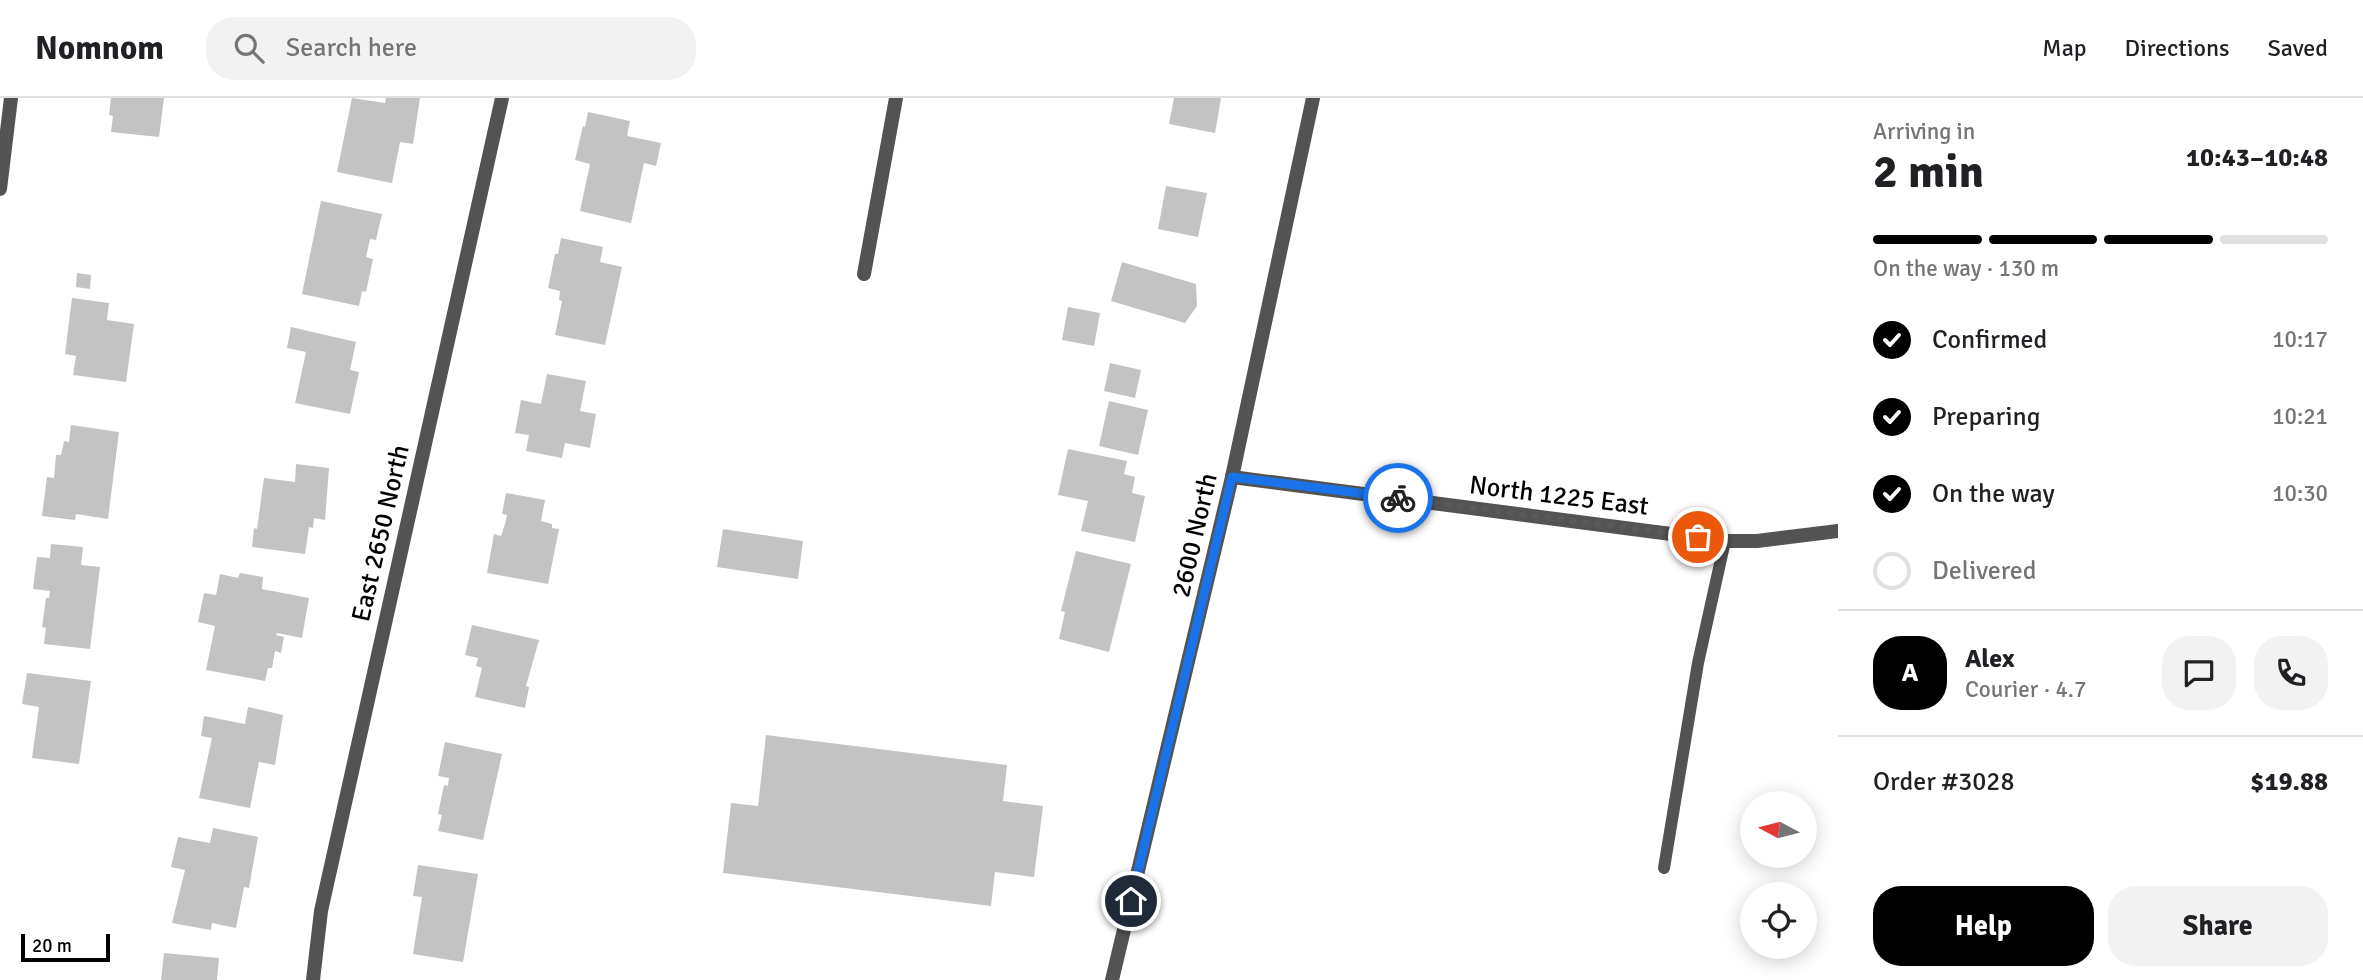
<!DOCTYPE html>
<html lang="en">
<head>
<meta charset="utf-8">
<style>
	body { margin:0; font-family:Signika,sans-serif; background:#f2f2f2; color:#202124; height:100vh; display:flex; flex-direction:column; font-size:26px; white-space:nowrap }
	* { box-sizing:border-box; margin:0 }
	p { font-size:23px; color:#757577 }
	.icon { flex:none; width:38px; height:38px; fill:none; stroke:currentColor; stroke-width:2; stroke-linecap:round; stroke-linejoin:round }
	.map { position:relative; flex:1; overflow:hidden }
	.panel { display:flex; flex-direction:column; background:#fff; width:525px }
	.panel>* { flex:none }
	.needle { width:46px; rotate:277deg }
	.buttons { position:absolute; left:1740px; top:693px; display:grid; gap:14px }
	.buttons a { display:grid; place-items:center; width:77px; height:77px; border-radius:50%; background:#fff; box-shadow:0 4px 18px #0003; font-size:35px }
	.scale { position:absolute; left:21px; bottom:18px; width:89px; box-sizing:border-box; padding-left:7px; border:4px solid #000; border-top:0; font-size:19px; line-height:24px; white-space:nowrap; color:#000; -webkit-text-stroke:5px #fff; paint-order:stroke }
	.pin { position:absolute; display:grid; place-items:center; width:60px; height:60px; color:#fff; margin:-30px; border:4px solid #fff; border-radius:50%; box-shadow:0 2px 7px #0007 }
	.courier { position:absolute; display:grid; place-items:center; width:70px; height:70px; margin:-35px; border:5px solid #1a73e8; border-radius:50%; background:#fff; color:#222; box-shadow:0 2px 9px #0007 }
	.overview em { font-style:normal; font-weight:700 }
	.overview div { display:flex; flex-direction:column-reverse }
	.overview { display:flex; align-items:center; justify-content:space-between; height:119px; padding:0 35px }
	h1 { font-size:46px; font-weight:700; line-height:52px }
	.bar { display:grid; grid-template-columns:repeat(4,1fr); gap:10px 7px; align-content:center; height:84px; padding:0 35px }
	.bar i { height:9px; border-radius:5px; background:#e0e0e0 }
	.bar .active { background:#000 }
	.bar p { grid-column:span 4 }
	.line { display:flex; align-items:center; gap:18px; padding:0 35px; border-top:2px solid #e0e0e0 }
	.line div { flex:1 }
	.round { display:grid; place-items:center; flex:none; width:74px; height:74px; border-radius:28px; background:#f2f2f2 }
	ol { padding:0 35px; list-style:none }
	li { display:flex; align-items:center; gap:21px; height:77px }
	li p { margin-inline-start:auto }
	li .icon { padding:7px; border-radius:50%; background:#000; color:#fff; stroke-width:4 }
	li:last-child { color:#757577 }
	li i { width:38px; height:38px; border:4px solid #e0e0e0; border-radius:50% }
	.cta { display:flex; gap:14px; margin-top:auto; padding:14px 35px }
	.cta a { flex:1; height:80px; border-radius:28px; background:#000; color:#fff; font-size:28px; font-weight:700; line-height:80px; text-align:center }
	.cta a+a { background:#f2f2f2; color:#202124 }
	header { display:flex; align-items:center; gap:42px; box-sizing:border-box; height:98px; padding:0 35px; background:#fff; border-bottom:2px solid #e0e0e0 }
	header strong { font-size:33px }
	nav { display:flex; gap:38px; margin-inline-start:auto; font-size:24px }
	.search { width:490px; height:63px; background:#f2f2f2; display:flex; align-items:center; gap:18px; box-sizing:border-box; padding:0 24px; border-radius:28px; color:#757577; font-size:26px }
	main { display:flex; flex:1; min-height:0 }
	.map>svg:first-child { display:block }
	.building { fill:#c3c3c3 }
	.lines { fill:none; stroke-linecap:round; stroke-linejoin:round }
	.service { stroke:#535353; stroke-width:12 }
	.minor { stroke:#535353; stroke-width:14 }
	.tertiary { stroke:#535353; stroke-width:14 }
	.done { stroke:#595959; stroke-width:7; stroke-dasharray:0 12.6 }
	.route { stroke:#1a73e8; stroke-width:9 }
	.labels { text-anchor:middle; stroke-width:7; stroke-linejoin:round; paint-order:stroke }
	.street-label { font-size:26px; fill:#000; stroke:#fff }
</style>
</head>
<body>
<header>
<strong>Nomnom</strong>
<div class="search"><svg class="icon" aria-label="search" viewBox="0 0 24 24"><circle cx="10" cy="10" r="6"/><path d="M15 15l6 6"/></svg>Search here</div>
<nav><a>Map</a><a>Directions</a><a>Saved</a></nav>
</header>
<main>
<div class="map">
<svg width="1838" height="882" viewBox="0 0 1838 882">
	<rect width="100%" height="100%" fill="#fff"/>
	<g class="building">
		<path d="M111,0H164L159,39L111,34L113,18L109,17Z"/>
		<path d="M352,0L385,5L386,0H420L413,46L400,44L392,85L337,74Z"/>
		<path d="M1174,0H1221L1215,35L1169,26Z"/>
		<path d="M588,14L630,23L627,38L661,45L656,68L644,65L631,125L580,113L590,66L575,62L583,28L585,29Z"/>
		<path d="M1166,88L1207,95L1198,139L1158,131Z"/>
		<path d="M321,103L382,116L376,142L370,141L366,159L373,161L366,194L362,193L359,208L302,196Z"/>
		<path d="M561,140L603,149L600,164L622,169L605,247L555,237L562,203L559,202L560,193L548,190L555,156H558Z"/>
		<path d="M1122,164L1196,186L1197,208L1185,225L1111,203Z"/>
		<path d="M77,175L91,177L90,191L76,189Z"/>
		<path d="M72,200L109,205L107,222L134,226L126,284L73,277L76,258L65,256Z"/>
		<path d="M1068,209L1100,215L1094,248L1062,242Z"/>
		<path d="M291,229L356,244L350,272L359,274L350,316L295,305L306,254L287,250Z"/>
		<path d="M1110,265L1141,272L1135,300L1104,293Z"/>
		<path d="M547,276L586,283L580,313L596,316L590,350L565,345L562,360L526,353L529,337L515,335L521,302L541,306Z"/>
		<path d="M1109,303L1148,312L1138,357L1099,348Z"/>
		<path d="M71,327L119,334L108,421L76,416L75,422L42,418L47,379L54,380L56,357H61L64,343L69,344Z"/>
		<path d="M1068,351L1127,363L1124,376L1135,379L1132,395L1145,398L1135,444L1081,433L1088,403L1058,397Z"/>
		<path d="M296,366L329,370L325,422L314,420L313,430L309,429L305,456L252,449L254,430L257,431L264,380L295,384Z"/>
		<path d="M506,395L545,402L541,423L552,426V430L559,431L548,486L487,475L494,436L501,438L505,426L507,417L502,416Z"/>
		<path d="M723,431L803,443L798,481L717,469Z"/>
		<path d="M51,446L83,449L81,467L100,469L90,551L44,546L46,530L42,529L46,500H49L50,493L33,491L37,459L50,460Z"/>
		<path d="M1076,453L1131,466L1109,554L1059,541L1065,514L1061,513Z"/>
		<path d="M240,475L263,479L262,491L309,500L302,540L277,535L276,537L284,539L281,555L275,553L272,570H268L265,583L206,572L215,528L198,524L204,495L216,497L220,476L238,480Z"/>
		<path d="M472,527L539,542L526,588L529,589L525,610L475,599L482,570L476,568L478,560L465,557Z"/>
		<path d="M27,575L91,583L79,666L32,660L39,609L22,606Z"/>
		<path d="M248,609L283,617L275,667L259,664L250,710L199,700L212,640L201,638L204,618L245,626Z"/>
		<path d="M766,637L1007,667L1003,703L1043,708L1034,779L995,774L991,808L723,775L731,705L758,708Z"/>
		<path d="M445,644L502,656L483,742L438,733L442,717L438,716L444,687L448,688L449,680L438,678Z"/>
		<path d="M213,730L258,739L249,790L244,789L236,830L212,825L211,832L172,825L185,772L171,769L178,739L210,745Z"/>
		<path d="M418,767L478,776L463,864L413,856L422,799L413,798Z"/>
		<path d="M164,855L219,860L217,882H161Z"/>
	</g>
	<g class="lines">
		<path class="service" d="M1664,770L1698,565L1725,443"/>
		<g class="minor">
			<path d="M0,91L11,0"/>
			<path d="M864,176L896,0"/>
			<path d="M1232,379L1725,443H1757L1838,433"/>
			<path d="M313,882L321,813L502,0"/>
		</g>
		<path class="tertiary" d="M1112,882L1232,379L1313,0"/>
	</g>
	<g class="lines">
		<path class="done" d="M1398,400L1698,439"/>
		<path class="route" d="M1131,803L1232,379L1398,400"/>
	</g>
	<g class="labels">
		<g class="street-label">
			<text transform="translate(1559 397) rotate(7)" y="9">North 1225 East</text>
			<text transform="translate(380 435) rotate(-77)" y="9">East 2650 North</text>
			<text transform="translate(1194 437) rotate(-77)" y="9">2600 North</text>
		</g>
	</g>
</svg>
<div class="buttons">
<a><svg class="needle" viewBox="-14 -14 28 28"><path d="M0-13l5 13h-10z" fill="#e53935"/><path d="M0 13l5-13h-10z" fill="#757577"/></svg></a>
<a><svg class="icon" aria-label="locate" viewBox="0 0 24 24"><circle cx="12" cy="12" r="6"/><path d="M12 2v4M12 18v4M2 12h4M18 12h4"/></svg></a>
</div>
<div class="scale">20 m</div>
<div class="pin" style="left:1698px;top:439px;background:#ea580c"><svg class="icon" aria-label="bag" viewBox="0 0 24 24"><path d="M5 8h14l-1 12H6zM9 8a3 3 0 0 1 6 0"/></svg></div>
<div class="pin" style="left:1131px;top:803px;background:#1f2937"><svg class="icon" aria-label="home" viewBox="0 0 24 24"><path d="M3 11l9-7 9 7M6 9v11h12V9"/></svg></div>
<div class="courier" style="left:1398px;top:400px"><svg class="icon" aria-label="bike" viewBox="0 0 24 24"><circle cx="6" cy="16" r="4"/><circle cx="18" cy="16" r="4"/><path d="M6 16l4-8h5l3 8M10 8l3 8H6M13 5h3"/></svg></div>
</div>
<section class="panel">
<div class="overview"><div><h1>2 min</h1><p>Arriving in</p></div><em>10:43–10:48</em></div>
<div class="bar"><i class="active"></i><i class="active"></i><i class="active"></i><i></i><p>On the way · 130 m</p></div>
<ol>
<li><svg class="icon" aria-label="check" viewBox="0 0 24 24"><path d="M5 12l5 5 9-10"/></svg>Confirmed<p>10:17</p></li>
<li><svg class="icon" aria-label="check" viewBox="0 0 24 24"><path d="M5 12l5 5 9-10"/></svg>Preparing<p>10:21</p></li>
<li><svg class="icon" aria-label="check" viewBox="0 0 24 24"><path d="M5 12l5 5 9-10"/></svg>On the way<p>10:30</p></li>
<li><i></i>Delivered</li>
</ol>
<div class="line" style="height:126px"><b class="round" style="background:#000;color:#fff">A</b><div><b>Alex</b><p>Courier · 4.7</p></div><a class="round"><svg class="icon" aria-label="chat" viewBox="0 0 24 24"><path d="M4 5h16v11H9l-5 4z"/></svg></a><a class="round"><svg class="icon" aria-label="phone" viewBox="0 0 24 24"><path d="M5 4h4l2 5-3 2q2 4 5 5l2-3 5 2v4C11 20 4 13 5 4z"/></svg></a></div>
<div class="line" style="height:91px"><div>Order #3028</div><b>$19.88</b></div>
<div class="cta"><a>Help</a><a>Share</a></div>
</section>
</main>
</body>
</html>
